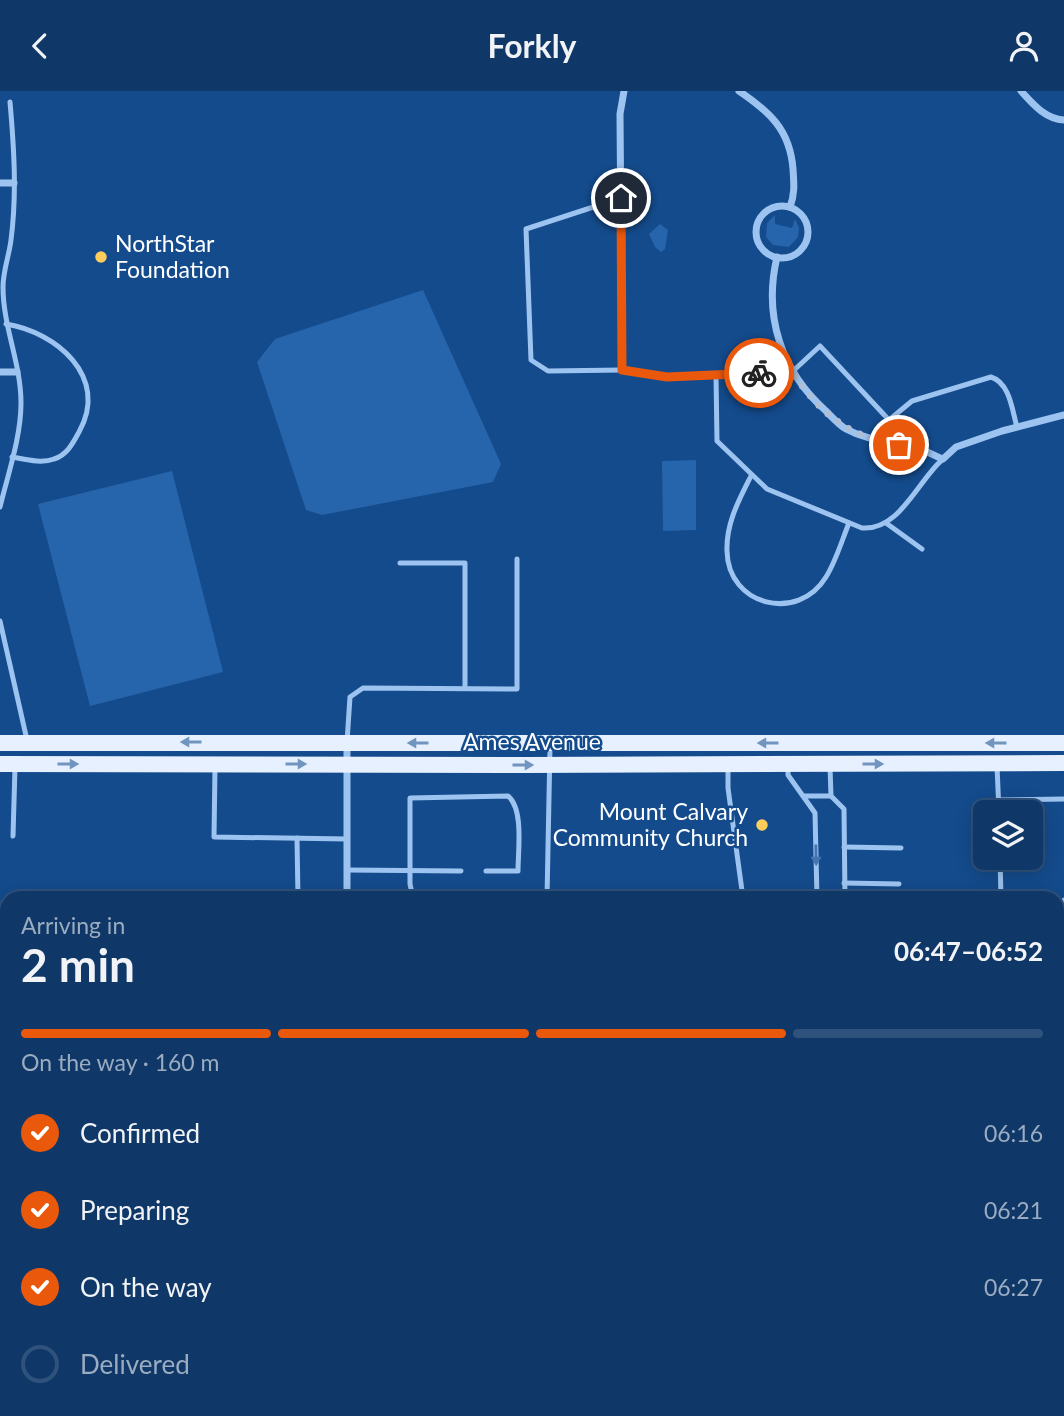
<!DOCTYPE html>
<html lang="en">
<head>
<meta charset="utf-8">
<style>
	body { margin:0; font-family:Lato,sans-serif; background:#1d4371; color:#f1f3f6; height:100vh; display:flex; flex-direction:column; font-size:26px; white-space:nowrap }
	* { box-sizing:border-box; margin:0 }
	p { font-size:23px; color:#9bacc0 }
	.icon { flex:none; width:38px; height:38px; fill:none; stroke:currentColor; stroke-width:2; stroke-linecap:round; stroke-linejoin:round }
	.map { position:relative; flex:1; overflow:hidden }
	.panel { position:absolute; left:0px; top:800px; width:1064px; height:527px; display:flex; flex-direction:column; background:#0f3869; border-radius:21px 21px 0 0; box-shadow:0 4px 18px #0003,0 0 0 2px #2f527d }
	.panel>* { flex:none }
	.fabs { position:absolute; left:973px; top:709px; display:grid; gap:14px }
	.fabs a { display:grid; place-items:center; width:70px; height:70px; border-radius:10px; background:#0f3869; box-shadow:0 4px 18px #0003,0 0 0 2px #2f527d; font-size:35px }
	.pin { position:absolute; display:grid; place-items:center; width:60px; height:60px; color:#fff; margin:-30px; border:4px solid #fff; border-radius:50%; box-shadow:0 2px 7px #0007 }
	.courier { position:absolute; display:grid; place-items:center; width:70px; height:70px; margin:-35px; border:5px solid #ea580c; border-radius:50%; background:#fff; color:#222; box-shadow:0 2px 9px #0007 }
	.summary em { font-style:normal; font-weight:700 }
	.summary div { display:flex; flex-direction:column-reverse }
	.summary { display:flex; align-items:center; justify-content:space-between; height:119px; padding:0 21px }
	h1 { font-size:46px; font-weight:700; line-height:52px }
	.bar { display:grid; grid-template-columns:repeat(4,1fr); gap:10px 7px; align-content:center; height:84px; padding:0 21px }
	.bar i { height:9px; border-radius:5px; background:#2f527d }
	.bar .selected { background:#ea580c }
	.bar p { grid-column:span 4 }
	ol { padding:0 21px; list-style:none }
	li { display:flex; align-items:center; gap:21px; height:77px }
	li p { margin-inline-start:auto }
	li .icon { padding:7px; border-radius:50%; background:#ea580c; color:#fff; stroke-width:4 }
	li:last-child { color:#9bacc0 }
	li i { width:38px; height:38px; border:4px solid #2f527d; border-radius:50% }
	header { display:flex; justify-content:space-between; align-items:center; height:91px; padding:0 21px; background:#0f3869; font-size:32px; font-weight:700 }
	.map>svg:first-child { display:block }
	.green { fill:#2665ab }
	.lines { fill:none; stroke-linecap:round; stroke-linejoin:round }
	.lane { stroke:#9dc4f0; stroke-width:5 }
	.street { stroke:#9dc4f0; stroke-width:7 }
	.primary { stroke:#e6f0ff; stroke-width:16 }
	.oneway { fill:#7295c0 }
	.oneway2 { fill:#4475af }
	.done { stroke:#adc0d7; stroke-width:7; stroke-dasharray:0 12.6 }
	.route { stroke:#ea580c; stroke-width:9 }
	.poi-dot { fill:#ffcd5c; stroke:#144b8c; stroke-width:2.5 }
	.labels { text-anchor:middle; stroke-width:5; stroke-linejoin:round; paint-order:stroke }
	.poi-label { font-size:23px; fill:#fff; stroke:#144b8c; text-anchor:start }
	.street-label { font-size:23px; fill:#fff; stroke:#144b8c }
</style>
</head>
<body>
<header><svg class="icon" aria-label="back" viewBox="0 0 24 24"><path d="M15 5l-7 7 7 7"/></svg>Forkly<svg class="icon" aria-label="person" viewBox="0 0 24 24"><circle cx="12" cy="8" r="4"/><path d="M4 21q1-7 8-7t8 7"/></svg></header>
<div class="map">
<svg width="1064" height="1325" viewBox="0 0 1064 1325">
	<rect width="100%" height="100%" fill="#144b8c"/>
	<g class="green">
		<path d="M775,124V133L792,137L795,128L799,137L798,146L789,156L773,154L766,146L767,132Z"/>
		<path d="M660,133L668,139L665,158L661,161L655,156L649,143Z"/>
		<path d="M423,199L501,373L493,391L322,424L306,419L257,271L275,248Z"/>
		<path d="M696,369V439L663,440L662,370Z"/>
		<path d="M172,380L223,581L90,615L38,413Z"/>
	</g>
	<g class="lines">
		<g class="lane">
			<path d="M621,107L526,138L531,269L548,280L622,279"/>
			<path d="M6,233C56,241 110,286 79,341C73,352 67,364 54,368C41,373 24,368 12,366"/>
			<path d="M792,281L820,255L889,329"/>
			<path d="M716,284L717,350L767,398L862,437C900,440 918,389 943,368"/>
			<path d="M899,354L889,329L912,310L991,286C1010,292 1012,319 1017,336"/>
			<path d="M751,385C739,409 726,432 727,460C728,515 798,532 826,486C836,470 842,449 849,432"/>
			<path d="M0,416C8,383 21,346 21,312C21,272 3,236 3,196C3,180 9,165 11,149C17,103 14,57 10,11"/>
			<path d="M886,432L922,458"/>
			<path d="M400,472H465V597"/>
			<path d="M0,530L27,649"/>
			<path d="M347,651L350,606L363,597L517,598V468"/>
			<path d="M997,675L999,721"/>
			<path d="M215,676L214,746L347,748"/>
			<path d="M788,676V684L815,722L817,807"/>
			<path d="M830,676L831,705L844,718L845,807"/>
			<path d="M728,677V697L743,807"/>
			<path d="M804,705H831"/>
			<path d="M998,709L1064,708"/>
			<path d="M13,745L15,676"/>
			<path d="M297,747L298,807"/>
			<path d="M844,756L901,757"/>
			<path d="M1000,766L1001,807"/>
			<path d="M347,779L461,780"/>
			<path d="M844,792L899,793"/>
			<path d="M413,807L410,793V707L508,705C524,718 518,760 518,780H486"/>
			<path d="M547,807L550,656"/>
			<path d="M1057,825L1064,809"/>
			<path d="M1057,915H1064"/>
			<path d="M402,1320L412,1325"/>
			<path d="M588,1325L593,1320"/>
			<path d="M746,1325V1320"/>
		</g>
		<g class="street">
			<path d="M624,0L620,23L622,279L667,286L792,281"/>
			<path d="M739,0C770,21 790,39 793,78C794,93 795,103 790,116"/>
			<path d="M1021,0C1033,13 1045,28 1064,29"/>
			<path d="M0,92H14"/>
			<circle cx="782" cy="141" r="26"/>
			<path d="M777,166C763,225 781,280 826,320C832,326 839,334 846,338C868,350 890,350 913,356C923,358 933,364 943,368L956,356L1002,340L1064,324"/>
			<path d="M0,281H17"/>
			<path d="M347,807V653"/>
			<path d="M0,1043H7"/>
			<path d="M344,1325V1320"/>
		</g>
		<g class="primary">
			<path d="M0,652H1064"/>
			<path d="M0,673L526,674L1064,672"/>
		</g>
	</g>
	<defs><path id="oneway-solid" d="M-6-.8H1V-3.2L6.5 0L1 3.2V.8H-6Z" transform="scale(1.75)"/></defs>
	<g class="oneway">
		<use href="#oneway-solid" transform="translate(191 651) rotate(180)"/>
		<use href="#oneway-solid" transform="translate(418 652) rotate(-180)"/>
		<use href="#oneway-solid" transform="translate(768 652) rotate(180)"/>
		<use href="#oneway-solid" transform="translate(996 652) rotate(180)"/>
		<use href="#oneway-solid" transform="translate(68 673)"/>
		<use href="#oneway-solid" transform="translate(296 673)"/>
		<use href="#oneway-solid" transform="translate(873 673)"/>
		<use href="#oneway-solid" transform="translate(523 674)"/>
	</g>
	<use class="oneway2" href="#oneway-solid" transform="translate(816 764) rotate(89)"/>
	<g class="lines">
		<path class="done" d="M759,282L792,281C822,323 847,346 899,354"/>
		<path class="route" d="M621,107L622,279L667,286L759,282"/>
	</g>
	<g class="poi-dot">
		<circle cx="101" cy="166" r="7"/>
		<circle cx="762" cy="734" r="7"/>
	</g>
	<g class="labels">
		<g class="poi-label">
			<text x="115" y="161">NorthStar<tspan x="115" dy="26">Foundation</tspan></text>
			<text x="748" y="729" text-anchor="end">Mount Calvary<tspan x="748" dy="26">Community Church</tspan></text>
		</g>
		<g class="street-label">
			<text x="532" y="659">Ames Avenue</text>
		</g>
	</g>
</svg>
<div class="fabs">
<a><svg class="icon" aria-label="layers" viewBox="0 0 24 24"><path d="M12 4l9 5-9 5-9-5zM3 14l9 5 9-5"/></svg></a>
</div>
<div class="pin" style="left:899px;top:354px;background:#ea580c"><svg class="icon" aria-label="bag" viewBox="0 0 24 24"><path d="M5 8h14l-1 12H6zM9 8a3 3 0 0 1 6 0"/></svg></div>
<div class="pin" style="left:621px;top:107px;background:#1f2937"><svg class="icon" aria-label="home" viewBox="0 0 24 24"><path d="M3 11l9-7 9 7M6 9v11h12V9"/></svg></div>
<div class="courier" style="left:759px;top:282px"><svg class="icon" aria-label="bike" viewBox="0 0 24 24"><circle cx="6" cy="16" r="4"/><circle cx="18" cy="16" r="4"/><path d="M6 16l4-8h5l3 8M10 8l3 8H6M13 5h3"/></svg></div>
<section class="panel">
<div class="summary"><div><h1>2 min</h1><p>Arriving in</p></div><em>06:47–06:52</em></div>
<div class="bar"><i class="selected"></i><i class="selected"></i><i class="selected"></i><i></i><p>On the way · 160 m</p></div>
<ol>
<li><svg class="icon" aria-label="check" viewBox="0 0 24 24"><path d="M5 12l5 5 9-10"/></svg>Confirmed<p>06:16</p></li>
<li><svg class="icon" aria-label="check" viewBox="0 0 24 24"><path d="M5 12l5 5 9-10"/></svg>Preparing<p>06:21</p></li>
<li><svg class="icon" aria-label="check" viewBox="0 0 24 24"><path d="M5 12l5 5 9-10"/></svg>On the way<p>06:27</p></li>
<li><i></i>Delivered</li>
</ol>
</section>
</div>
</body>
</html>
